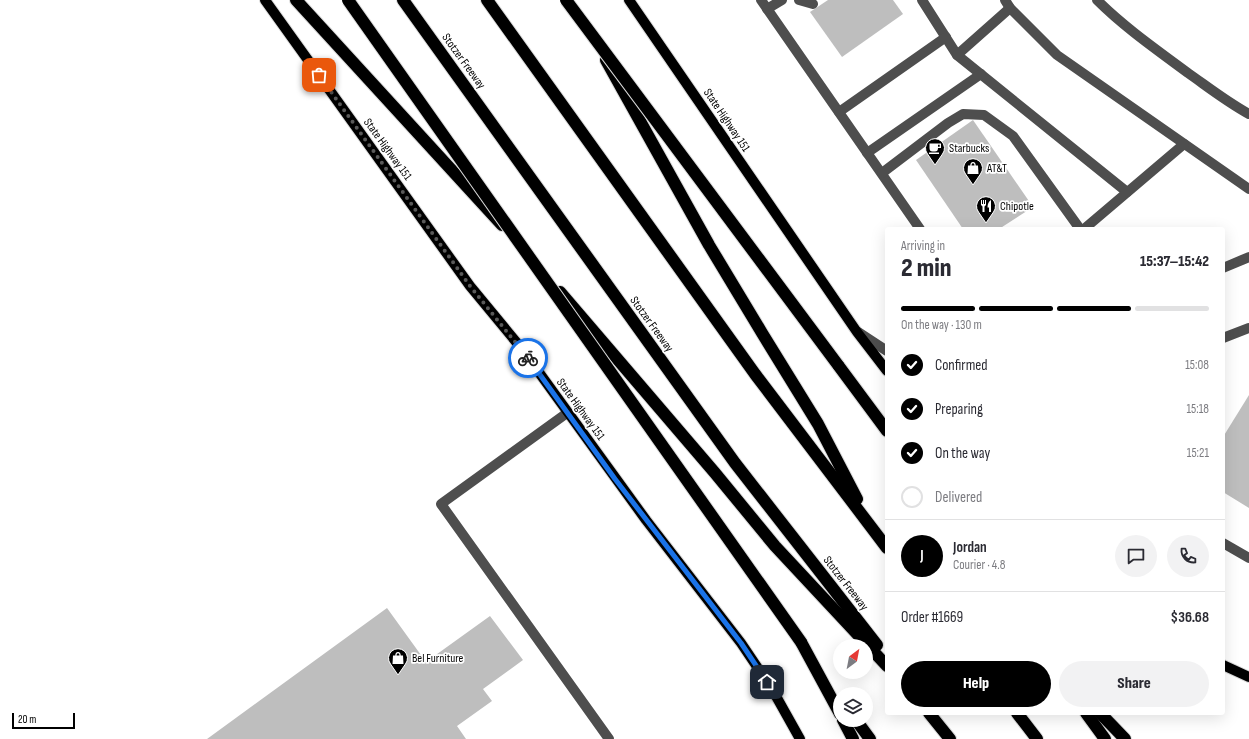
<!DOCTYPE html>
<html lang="en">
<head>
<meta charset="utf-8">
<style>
	body { margin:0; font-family:"Sofia Sans Condensed",sans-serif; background:#f2f2f3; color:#2b2b33; height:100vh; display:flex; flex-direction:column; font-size:15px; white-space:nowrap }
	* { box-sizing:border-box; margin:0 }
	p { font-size:13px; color:#7c7c81 }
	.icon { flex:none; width:22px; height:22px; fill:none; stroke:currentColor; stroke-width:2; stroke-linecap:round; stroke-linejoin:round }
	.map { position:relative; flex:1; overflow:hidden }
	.drawer { position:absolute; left:885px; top:227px; width:340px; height:488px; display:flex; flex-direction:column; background:#fff; border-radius:4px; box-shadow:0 4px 16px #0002 }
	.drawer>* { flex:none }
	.needle { width:26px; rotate:32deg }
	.controls { position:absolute; left:833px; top:639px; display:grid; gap:8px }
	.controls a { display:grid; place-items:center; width:40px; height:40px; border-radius:50%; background:#fff; box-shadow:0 4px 16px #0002; font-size:20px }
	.scale { position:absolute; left:12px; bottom:10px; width:63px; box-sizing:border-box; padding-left:4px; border:2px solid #000; border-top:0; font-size:11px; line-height:14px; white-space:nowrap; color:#000; -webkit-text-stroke:3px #fff; paint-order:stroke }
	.pin { position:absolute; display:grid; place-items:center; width:34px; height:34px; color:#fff; margin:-17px; border-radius:8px; box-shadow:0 2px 6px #0006 }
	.courier { position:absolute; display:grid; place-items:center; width:40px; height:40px; margin:-20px; border:3px solid #1a73e8; border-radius:50%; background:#fff; color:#222; box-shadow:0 1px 5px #0007 }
	.overview em { font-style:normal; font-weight:800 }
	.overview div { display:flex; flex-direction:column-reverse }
	.overview { display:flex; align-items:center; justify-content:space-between; height:68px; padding:0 16px }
	h1 { font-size:26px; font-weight:800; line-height:30px }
	.bar { display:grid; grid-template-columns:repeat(4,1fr); gap:6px 4px; align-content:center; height:48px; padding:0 16px }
	.bar i { height:5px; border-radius:3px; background:#e1e1e2 }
	.bar .active { background:#000 }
	.bar p { grid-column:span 4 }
	.line { display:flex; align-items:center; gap:10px; padding:0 16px; border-top:1px solid #e1e1e2 }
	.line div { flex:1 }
	.round { display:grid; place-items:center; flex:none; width:42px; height:42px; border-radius:21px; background:#f2f2f3 }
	ol { padding:0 16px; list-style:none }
	li { display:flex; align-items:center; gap:12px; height:44px }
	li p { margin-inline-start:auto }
	li .icon { padding:4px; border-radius:50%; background:#000; color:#fff; stroke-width:4 }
	li:last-child { color:#7c7c81 }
	li i { width:22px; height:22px; border:2px solid #e1e1e2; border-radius:50% }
	.cta { display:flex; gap:8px; margin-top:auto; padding:8px 16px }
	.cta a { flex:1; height:46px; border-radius:24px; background:#000; color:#fff; font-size:16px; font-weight:800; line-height:46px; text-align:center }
	.cta a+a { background:#f2f2f3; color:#2b2b33 }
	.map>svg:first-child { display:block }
	.building { fill:#bebebe }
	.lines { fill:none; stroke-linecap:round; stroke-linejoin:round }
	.major-casing { stroke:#dbdbdb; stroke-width:12 }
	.highway-casing { stroke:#dbdbdb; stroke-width:14 }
	.minor { stroke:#4e4e4e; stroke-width:10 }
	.major { stroke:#000; stroke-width:10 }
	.highway { stroke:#000; stroke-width:12 }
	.highway-bridge-casing { stroke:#dbdbdb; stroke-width:14; stroke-linecap:butt }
	.highway-bridge { stroke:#000; stroke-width:12 }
	.done { stroke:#595959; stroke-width:4; stroke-dasharray:0 7.2 }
	.route { stroke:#1a73e8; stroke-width:5 }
	.labels { text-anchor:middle; stroke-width:3.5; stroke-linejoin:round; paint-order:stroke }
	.street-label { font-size:12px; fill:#000; stroke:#fff }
	.poi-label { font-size:12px; fill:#000; stroke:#fff; text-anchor:start }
</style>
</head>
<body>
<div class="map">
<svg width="1249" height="739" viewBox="0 0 1249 739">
	<rect width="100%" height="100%" fill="#fff"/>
	<g class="building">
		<path d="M828,0H893L903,14L842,57L810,12Z"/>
		<path d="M973,120L1033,207L999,229H963L916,160Z"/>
		<path d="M1249,395V508L1223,492V437Z"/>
		<path d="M387,608L426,662L490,616L523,660L483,689L492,701L457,726L466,739H207Z"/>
	</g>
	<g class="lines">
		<defs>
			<g id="major">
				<path d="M265,0L470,286L522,349L646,520L741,643L772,689L800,739"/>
				<path d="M629,0L857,332L887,371"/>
				<path d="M1223,665L1249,677"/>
			</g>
			<g id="highway">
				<path d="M296,0L502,225"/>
				<path d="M403,0L735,463L877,645"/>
				<path d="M487,0L755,374L887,548"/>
				<path d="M606,60L709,245L762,333L818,424L857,499"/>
				<path d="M560,292L715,473L775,546L887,666"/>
				<path d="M838,365L887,431"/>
				<path d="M801,642L840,714"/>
				<path d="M929,713L950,739"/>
				<path d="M1017,713L1037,739"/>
				<path d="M1086,713L1105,739"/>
				<path d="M1100,713L1125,739"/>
				<path d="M843,720L853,739"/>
				<path d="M856,720L870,739"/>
			</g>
		</defs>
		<use href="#major" class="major-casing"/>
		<use href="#highway" class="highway-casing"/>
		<g class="minor">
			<path d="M761,0L920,229"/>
			<path d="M799,0L813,4"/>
			<path d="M922,0L957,55L1127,192"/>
			<path d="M1005,0L1010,8L1057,55L1249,189"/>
			<path d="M1097,0C1124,27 1157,50 1188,73C1208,87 1227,102 1249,114"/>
			<path d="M767,9L782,0"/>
			<path d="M957,55L1010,8"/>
			<path d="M839,112L946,37"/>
			<path d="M867,153L981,74"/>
			<path d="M882,173L948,123L963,114L984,115L1013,136L1080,229"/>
			<path d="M1084,229L1184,144"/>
			<path d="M1223,268L1249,257"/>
			<path d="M858,332L887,351"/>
			<path d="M1223,338L1249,328"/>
			<path d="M567,413L441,504L609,739"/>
			<path d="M1223,543L1249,558"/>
		</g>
		<use href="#major" class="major"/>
		<use href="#highway" class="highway"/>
		<defs>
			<g id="highway-bridge">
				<path d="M348,0L801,642"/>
				<path d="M566,0L838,365"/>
			</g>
		</defs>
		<use href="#highway-bridge" class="highway-bridge-casing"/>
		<use href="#highway-bridge" class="highway-bridge"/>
	</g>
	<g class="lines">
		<path class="done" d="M319,75L470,286L528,358"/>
		<path class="route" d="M528,358L615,479L741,643L767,682"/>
	</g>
	<defs>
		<symbol id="cafe-pin" viewBox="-11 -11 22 30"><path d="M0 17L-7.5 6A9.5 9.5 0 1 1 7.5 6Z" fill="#000" stroke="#fff"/><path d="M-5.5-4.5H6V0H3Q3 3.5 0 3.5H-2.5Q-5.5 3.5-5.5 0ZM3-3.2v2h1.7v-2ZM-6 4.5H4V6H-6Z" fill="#fff"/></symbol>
		<symbol id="shop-pin" viewBox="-11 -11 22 30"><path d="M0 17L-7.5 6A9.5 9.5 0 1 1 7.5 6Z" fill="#000" stroke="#fff"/><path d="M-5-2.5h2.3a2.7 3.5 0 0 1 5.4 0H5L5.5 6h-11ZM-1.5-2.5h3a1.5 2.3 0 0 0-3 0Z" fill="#fff"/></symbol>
		<symbol id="restaurant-pin" viewBox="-11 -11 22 30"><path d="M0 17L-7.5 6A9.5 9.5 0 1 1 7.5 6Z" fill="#000" stroke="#fff"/><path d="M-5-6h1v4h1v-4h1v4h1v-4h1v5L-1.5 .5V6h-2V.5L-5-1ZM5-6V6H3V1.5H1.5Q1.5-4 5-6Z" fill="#fff"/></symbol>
	</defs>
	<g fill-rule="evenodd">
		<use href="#cafe-pin" x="924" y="137" width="22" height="30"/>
		<use href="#shop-pin" x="962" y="157" width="22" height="30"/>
		<use href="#restaurant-pin" x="975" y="195" width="22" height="30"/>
		<use href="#shop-pin" x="387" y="647" width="22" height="30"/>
	</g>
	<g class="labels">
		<g class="street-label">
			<text transform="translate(464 61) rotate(54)" y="4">Stotzer Freeway</text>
			<text transform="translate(727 120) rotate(56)" y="4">State Highway 151</text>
			<text transform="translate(388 149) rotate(54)" y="4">State Highway 151</text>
			<text transform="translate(652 324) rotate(54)" y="4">Stotzer Freeway</text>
			<text transform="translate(581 409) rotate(54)" y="4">State Highway 151</text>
			<text transform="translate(846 583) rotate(52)" y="4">Stotzer Freeway</text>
		</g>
		<g class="poi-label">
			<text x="949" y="152">Starbucks</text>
			<text x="987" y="172">AT&amp;T</text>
			<text x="1000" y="210">Chipotle</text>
			<text x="412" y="662">Bel Furniture</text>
		</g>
	</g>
</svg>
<div class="controls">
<a><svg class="needle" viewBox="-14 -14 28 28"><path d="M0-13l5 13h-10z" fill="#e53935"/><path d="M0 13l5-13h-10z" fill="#7c7c81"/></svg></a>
<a><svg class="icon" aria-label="layers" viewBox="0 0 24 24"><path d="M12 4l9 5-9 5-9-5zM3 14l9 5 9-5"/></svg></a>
</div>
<div class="scale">20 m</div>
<div class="pin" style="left:319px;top:75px;background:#ea580c"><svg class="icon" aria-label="bag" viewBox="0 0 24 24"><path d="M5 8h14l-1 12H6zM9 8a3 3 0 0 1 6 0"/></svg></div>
<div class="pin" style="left:767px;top:682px;background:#1f2937"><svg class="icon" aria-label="home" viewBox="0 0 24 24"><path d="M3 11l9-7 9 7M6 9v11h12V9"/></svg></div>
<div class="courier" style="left:528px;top:358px"><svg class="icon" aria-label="bike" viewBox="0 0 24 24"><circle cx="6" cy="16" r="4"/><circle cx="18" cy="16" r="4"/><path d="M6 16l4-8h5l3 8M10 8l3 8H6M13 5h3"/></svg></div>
<section class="drawer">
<div class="overview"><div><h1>2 min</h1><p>Arriving in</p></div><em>15:37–15:42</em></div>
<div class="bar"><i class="active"></i><i class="active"></i><i class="active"></i><i></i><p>On the way · 130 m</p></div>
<ol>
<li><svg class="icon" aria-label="check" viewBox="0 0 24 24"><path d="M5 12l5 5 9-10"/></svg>Confirmed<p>15:08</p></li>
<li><svg class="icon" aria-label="check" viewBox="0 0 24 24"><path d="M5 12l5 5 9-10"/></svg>Preparing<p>15:18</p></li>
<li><svg class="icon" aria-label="check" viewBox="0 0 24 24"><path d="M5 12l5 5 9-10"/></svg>On the way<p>15:21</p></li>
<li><i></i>Delivered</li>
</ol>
<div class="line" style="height:72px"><b class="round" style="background:#000;color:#fff">J</b><div><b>Jordan</b><p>Courier · 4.8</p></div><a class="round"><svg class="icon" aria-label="chat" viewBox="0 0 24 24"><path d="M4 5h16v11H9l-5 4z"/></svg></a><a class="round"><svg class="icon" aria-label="phone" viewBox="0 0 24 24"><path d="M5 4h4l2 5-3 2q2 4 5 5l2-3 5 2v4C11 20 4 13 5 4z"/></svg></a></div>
<div class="line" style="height:52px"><div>Order #1669</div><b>$36.68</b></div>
<div class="cta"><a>Help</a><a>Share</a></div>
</section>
</div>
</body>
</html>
